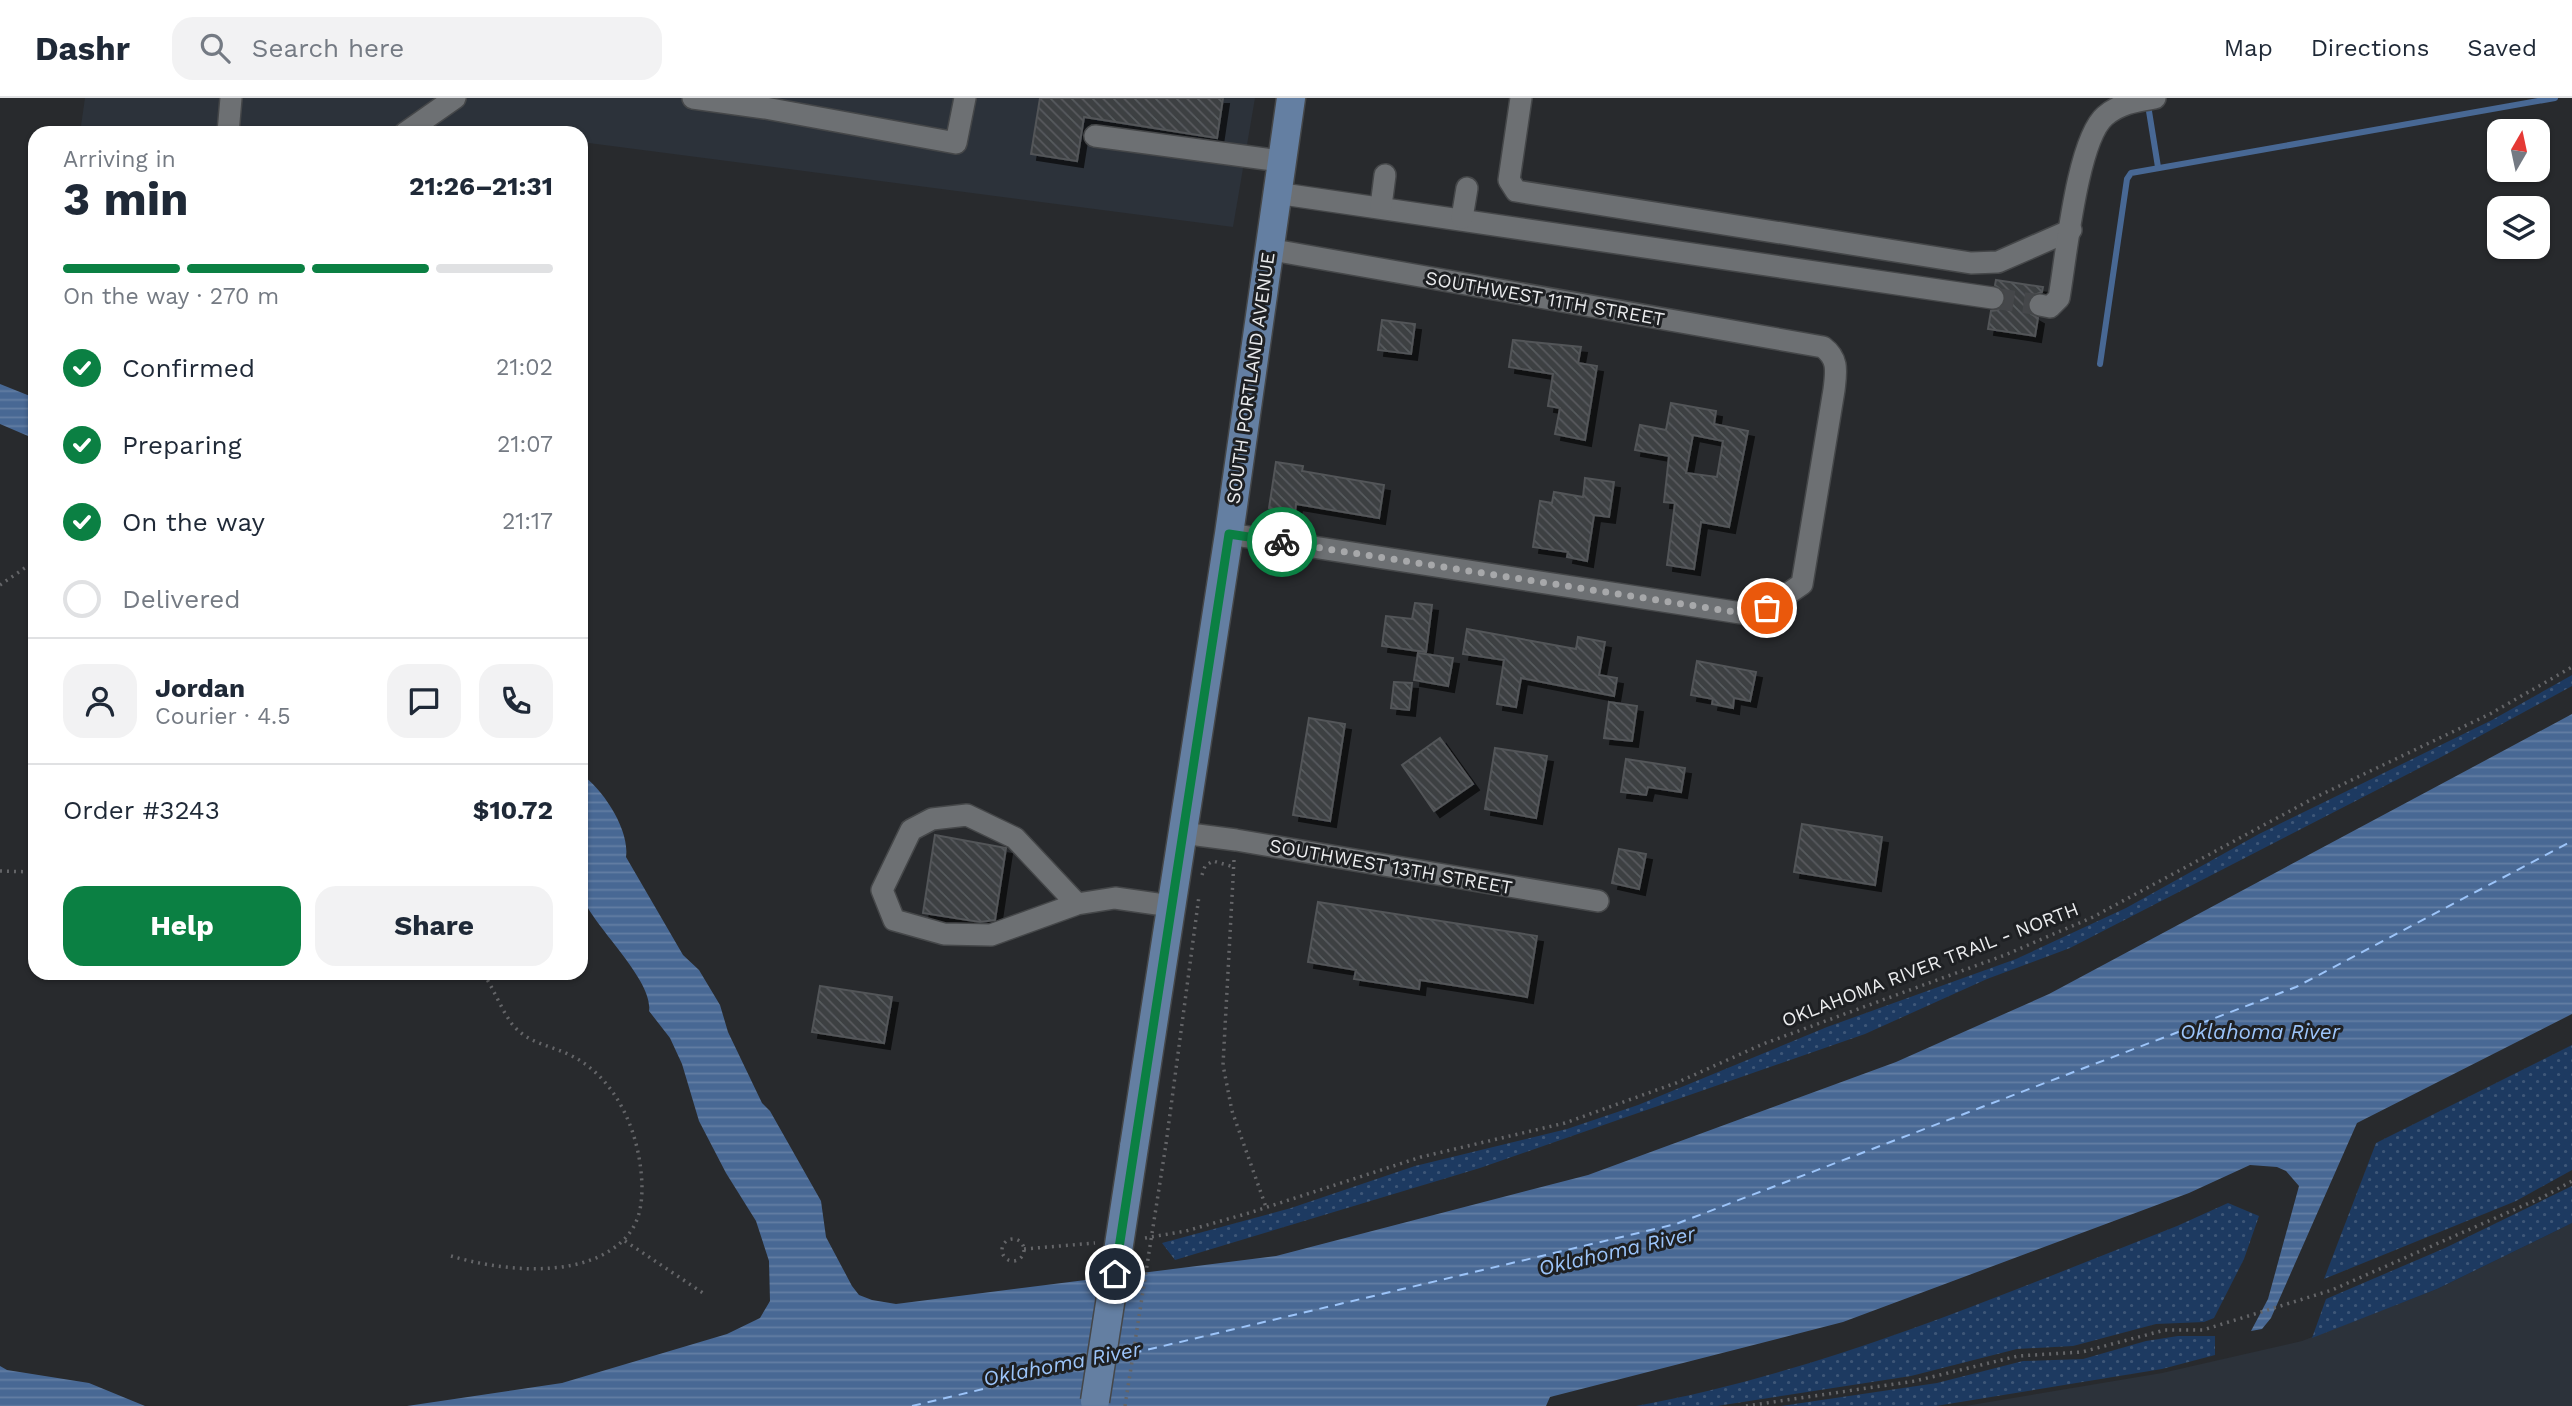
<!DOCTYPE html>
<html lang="en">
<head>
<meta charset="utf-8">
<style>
	body { margin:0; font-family:"Work Sans",sans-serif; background:#f2f2f3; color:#1f2937; height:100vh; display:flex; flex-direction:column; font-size:26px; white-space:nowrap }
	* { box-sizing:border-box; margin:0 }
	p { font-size:23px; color:#747a83 }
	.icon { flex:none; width:38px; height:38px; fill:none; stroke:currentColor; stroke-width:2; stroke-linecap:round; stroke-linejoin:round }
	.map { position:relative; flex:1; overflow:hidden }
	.sheet { position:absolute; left:28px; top:28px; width:560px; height:854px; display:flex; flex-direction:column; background:#fff; border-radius:21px; box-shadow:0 2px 5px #0004 }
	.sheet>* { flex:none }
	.needle { width:46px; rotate:9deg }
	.controls { position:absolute; left:2487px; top:21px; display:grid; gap:14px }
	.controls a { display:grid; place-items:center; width:63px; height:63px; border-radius:14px; background:#fff; box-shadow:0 2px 5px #0004; font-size:35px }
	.pin { position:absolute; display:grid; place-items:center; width:60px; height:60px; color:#fff; margin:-30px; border:4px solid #fff; border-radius:50%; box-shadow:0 2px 7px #0007 }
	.courier { position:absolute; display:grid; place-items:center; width:70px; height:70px; margin:-35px; border:5px solid #0b8043; border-radius:50%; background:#fff; color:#222; box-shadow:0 2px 9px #0007 }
	.head em { font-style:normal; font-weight:700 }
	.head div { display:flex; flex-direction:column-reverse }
	.head { display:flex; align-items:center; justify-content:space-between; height:119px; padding:0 35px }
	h1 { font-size:46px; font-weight:700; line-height:52px }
	.bar { display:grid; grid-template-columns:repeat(4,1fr); gap:10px 7px; align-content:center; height:84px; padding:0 35px }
	.bar i { height:9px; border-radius:5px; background:#e0e1e3 }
	.bar .selected { background:#0b8043 }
	.bar p { grid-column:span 4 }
	.line { display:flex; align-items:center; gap:18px; padding:0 35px; border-top:2px solid #e0e1e3 }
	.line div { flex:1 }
	.round { display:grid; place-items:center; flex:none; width:74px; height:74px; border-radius:21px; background:#f2f2f3 }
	ol { padding:0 35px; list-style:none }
	li { display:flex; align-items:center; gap:21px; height:77px }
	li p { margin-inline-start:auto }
	li .icon { padding:7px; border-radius:50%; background:#0b8043; color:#fff; stroke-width:4 }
	li:last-child { color:#747a83 }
	li i { width:38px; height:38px; border:4px solid #e0e1e3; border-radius:50% }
	.button { display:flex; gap:14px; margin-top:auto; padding:14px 35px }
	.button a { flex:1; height:80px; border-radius:21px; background:#0b8043; color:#fff; font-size:28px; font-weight:700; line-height:80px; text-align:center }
	.button a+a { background:#f2f2f3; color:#1f2937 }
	header { display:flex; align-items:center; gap:42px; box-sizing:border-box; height:98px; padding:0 35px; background:#fff; border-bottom:2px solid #e0e1e3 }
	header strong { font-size:33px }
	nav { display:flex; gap:38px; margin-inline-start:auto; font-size:24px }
	.search { width:490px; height:63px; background:#f2f2f3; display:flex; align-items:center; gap:18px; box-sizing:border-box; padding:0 24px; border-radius:21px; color:#747a83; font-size:26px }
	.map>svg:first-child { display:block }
	.built { fill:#2c323a }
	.grass { fill:url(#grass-dots) }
	.water { fill:url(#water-rules) }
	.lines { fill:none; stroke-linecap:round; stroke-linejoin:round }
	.stream { stroke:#486894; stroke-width:6 }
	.ferry { stroke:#9cc4f9; stroke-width:2; stroke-dasharray:9 7; stroke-linecap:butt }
	.building { fill:url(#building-back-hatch); stroke:#525558; stroke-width:2; fill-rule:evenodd; filter:url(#shadow) }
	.minor-tunnel { stroke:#45474a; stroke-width:21; stroke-dasharray:21 10; stroke-linecap:butt }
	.minor-casing { stroke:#454749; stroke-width:24 }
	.major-casing { stroke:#454749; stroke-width:31 }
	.path { stroke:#646568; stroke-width:3.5; stroke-dasharray:2 5; stroke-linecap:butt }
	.minor { stroke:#6d7073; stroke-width:21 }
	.major { stroke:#647fa2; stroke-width:28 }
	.major-bridge-casing { stroke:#454749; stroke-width:31; stroke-linecap:butt }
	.path-bridge { stroke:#646568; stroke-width:3.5; stroke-dasharray:2 5; stroke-linecap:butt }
	.major-bridge { stroke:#647fa2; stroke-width:28 }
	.done { stroke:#a7a8aa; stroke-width:7; stroke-dasharray:0 12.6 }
	.route { stroke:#0b8043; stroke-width:9 }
	.labels { text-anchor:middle; stroke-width:6; stroke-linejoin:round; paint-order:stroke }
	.street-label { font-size:19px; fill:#ebecee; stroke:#1e2023 }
	.water-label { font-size:21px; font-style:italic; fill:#9cc4f9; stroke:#1e2023 }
</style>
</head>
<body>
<header>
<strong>Dashr</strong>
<div class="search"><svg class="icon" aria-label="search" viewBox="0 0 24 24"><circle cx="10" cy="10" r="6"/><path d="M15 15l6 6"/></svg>Search here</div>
<nav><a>Map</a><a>Directions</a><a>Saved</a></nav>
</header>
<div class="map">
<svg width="2572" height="1308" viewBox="0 0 2572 1308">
	<defs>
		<pattern id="grass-dots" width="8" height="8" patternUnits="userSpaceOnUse" patternTransform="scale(1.75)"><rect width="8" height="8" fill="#1d3a61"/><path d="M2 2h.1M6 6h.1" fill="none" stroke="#3e5778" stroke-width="1.8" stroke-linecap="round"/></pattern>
		<pattern id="water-rules" width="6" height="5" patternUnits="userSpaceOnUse" patternTransform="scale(1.75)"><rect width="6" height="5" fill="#486894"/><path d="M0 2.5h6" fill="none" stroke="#637ea3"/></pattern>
		<pattern id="building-back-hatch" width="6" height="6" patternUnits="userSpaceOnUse" patternTransform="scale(1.75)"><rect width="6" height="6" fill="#3c3f42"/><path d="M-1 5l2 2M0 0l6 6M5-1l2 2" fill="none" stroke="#585b5e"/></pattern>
		<filter id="shadow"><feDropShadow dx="6" dy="6" stdDeviation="0" flood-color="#0009"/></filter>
	</defs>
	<rect width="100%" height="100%" fill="#282a2d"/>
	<g class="built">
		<path d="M85,0H1255L1233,129L581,44V35H80Z"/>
		<path d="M2572,1125V1308H1965L2162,1275L2302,1243L2437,1191Z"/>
	</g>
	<g class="grass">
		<path d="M2572,577V588L2445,657L2070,850L1987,881L1865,936L1480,1070L1175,1162L1162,1145L1291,1110L1415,1068L1567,1031L1638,1007L1827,929L2016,861L2126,810L2259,736L2492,622Z"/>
		<path d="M2572,947V1072L2516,1103L2324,1181L2376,1045Z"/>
		<path d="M2572,1088V1125L2566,1128L2437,1191L2312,1240L2326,1201L2445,1150Z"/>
		<path d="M2228,1105L2259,1118L2244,1161L2214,1220L2204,1224L2156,1226L2073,1248L2017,1251L1911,1278L1717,1308H1636C1824,1274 2000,1197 2177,1128Z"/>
		<path d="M2178,1238H2215V1257L2162,1271L1936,1308H1781L1937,1285L2023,1263L2083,1261L2146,1243Z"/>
	</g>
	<g class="water">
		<path d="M0,286L35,300V341L0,326Z"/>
		<path d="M2572,616V916L2357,1025L2271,1220L2262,1231L2251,1233L2268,1201L2299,1088L2286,1073L2277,1069L2250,1067L2189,1095L1843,1224L1550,1299L1546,1308H407L562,1285L727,1236L760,1220L770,1203L769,1163L756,1123L726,1075L699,1023L682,966L670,940L649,913C654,883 595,830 582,799C576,785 581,698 581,676C603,691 630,732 626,759L683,857L699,872L720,907L728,934L762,1005L770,1013L821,1103L826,1139L852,1188L859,1197L872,1202L896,1206L1276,1158L1588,1077L1896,964L2049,896Z"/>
		<path d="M0,1268L7,1272L89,1285L145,1308H0Z"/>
	</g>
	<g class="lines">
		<g class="stream">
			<path d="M2148,7L2158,69"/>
			<path d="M2100,266L2127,81L2131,75L2555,0"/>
		</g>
		<g class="ferry">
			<path d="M1117,1259L1676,1126L2296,889L2572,743"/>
			<path d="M912,1308L1088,1266"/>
		</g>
	</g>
	<g class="building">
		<path d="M1040,0H1223L1217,40L1084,19L1077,63L1031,56Z"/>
		<path d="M1996,182L2043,189L2042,194L2031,198L2027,205L2031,216L2038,220L2035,238L1988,231L1991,213L1998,212L2006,203L2005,195L1995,187Z"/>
		<path d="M1382,222L1415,226L1411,256L1378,252Z"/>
		<path d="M1513,242L1581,249L1578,265L1597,268L1585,342L1555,336L1560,310L1548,308L1553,276L1509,269Z"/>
		<path d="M1671,305L1716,313L1714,326L1748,333L1729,429L1701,424L1694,471L1667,467L1675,405L1664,404L1669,358L1635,352L1640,327L1666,332ZM1693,337L1723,343L1717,379L1686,375Z"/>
		<path d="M1276,364L1303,368L1302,373L1384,387L1379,420L1296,406L1295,415L1269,410Z"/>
		<path d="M1585,380L1614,384L1609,419L1594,417L1587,463L1567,459L1568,454L1533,449L1540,403L1552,405L1554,394L1583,399Z"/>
		<path d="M1415,505L1432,507L1426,554L1382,548L1386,518L1412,521Z"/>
		<path d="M1467,531L1576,551L1578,539L1605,544L1599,577L1617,580L1614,598L1521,580L1516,609L1497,606L1504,562L1463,556Z"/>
		<path d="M1418,555L1453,560L1448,588L1414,582Z"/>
		<path d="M1697,563L1756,574L1750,603L1734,600L1733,610L1712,606L1713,601L1691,597Z"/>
		<path d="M1394,584L1412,585L1409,612L1391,610Z"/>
		<path d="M1609,604L1637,608L1632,643L1604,640Z"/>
		<path d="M1309,620L1345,626L1330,723L1293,717Z"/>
		<path d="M1440,640L1473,686L1434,713L1402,667Z"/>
		<path d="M1495,650L1547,658L1536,720L1485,711Z"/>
		<path d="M1626,661L1685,670L1681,694L1648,689L1646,697L1621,694Z"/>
		<path d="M1802,726L1882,739L1875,787L1794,774Z"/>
		<path d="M935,737L1006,750L995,822L980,824L923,815Z"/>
		<path d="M1619,751L1646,756L1639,791L1612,785Z"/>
		<path d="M1318,804L1537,838L1527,899L1420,882L1419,891L1354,881L1356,872L1308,864Z"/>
		<path d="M820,888L892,899L884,945L812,934Z"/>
	</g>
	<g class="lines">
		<path class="minor-tunnel" d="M1993,200L2040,207"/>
		<defs>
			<g id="minor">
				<path d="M693,0L765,10L956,45L965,0"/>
				<path d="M1521,0L1509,82L1516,93L1971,165L1998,164L2071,132"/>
				<path d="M228,35L231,0"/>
				<path d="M405,35L455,0"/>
				<path d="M1095,38L1281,63"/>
				<path d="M1276,95L1993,200"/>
				<path d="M1381,108L1385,77"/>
				<path d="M1462,120L1467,90"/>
				<path d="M2040,207L2050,209L2059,200C2066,160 2077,42 2105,18C2120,5 2137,3 2155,0"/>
				<path d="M1229,436L1741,515L1767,510L1802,486L1834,292C1836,274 1839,261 1823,249L1267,151"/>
				<path d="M1182,735L1236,742L1598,803"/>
				<path d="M1077,806L1015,740L967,717L932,721L911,732L882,792L894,822L944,836L991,837L1077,806L1115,800L1171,808"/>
			</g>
			<path id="major" d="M1134,1049L1229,436L1291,0"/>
		</defs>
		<use href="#minor" class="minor-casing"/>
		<use href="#major" class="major-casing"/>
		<g class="path">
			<path d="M0,487L35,463"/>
			<path d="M1234,762L1223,967L1232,1013L1266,1109"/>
			<path d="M0,773L35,774"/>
			<path d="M1202,777L1205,768L1213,763L1234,769"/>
			<path d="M1166,1046L1199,798"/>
			<path d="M1145,1140L1186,1133L1249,1115L1421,1059L1565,1025L1676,985L1763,946L2005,857L2093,819L2316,699L2490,616L2572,569"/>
			<circle cx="1013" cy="1152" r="11"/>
			<path d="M625,1143L703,1195"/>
			<path d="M1024,1151L1095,1145"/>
			<path d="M451,1158C498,1172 568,1180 611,1152C635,1136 642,1117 642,1089C641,1039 619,982 572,958C551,947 528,946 512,926C501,911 494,891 483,875"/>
			<path d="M1746,1308L1915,1283L2018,1258L2082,1254L2165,1232H2203L2332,1192L2543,1099L2572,1083"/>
		</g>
		<use href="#minor" class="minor"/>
		<use href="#major" class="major"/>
		<defs>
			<path id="major-bridge" d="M1095,1303L1134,1049"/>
		</defs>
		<use href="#major-bridge" class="major-bridge-casing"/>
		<path class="path-bridge" d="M1125,1308L1166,1046"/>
		<use href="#major-bridge" class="major-bridge"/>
	</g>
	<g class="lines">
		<path class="done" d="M1282,444L1741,515L1767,510"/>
		<path class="route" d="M1115,1176L1229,436L1282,444"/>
	</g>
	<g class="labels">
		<g class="street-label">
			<text transform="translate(1545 200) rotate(10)" y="7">SOUTHWEST 11TH STREET</text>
			<text transform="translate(1250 280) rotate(-82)" y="7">SOUTH PORTLAND AVENUE</text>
			<text transform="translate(1391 768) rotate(10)" y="7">SOUTHWEST 13TH STREET</text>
			<text transform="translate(1930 866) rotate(-21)" y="7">OKLAHOMA RIVER TRAIL - NORTH</text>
		</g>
		<g class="water-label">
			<text x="2260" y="941">Oklahoma River</text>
			<text transform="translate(1617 1153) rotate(-13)" y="7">Oklahoma River</text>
			<text transform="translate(1062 1266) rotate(-11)" y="7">Oklahoma River</text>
		</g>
	</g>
</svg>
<div class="controls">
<a><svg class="needle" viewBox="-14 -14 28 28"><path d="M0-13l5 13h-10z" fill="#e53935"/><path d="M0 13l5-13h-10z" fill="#747a83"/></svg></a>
<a><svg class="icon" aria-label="layers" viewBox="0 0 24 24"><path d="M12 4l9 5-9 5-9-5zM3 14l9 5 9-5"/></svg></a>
</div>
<div class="pin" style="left:1767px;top:510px;background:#ea580c"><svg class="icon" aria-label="bag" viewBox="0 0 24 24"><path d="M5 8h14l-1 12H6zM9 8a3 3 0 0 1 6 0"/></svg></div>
<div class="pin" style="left:1115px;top:1176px;background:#1f2937"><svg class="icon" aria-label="home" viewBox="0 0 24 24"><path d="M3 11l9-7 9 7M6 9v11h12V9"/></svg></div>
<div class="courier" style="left:1282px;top:444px"><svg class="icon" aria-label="bike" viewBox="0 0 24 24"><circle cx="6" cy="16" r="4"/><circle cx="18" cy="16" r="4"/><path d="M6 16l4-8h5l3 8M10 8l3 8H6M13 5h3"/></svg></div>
<section class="sheet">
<div class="head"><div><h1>3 min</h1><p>Arriving in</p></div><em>21:26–21:31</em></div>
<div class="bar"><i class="selected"></i><i class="selected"></i><i class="selected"></i><i></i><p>On the way · 270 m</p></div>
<ol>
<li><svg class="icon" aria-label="check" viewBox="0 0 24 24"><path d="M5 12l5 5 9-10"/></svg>Confirmed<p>21:02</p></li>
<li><svg class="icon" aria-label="check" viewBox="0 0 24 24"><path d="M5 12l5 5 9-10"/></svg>Preparing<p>21:07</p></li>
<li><svg class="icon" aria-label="check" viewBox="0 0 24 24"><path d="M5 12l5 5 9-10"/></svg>On the way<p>21:17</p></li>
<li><i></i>Delivered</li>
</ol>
<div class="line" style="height:126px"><a class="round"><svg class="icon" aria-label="person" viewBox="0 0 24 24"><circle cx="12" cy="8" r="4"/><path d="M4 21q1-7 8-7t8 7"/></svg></a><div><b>Jordan</b><p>Courier · 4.5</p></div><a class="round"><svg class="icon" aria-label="chat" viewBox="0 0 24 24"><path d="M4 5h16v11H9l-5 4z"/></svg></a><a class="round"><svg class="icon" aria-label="phone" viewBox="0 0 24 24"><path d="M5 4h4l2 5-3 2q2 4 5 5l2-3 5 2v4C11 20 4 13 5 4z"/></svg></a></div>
<div class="line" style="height:91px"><div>Order #3243</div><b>$10.72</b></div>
<div class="button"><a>Help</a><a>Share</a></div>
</section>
</div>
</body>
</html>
